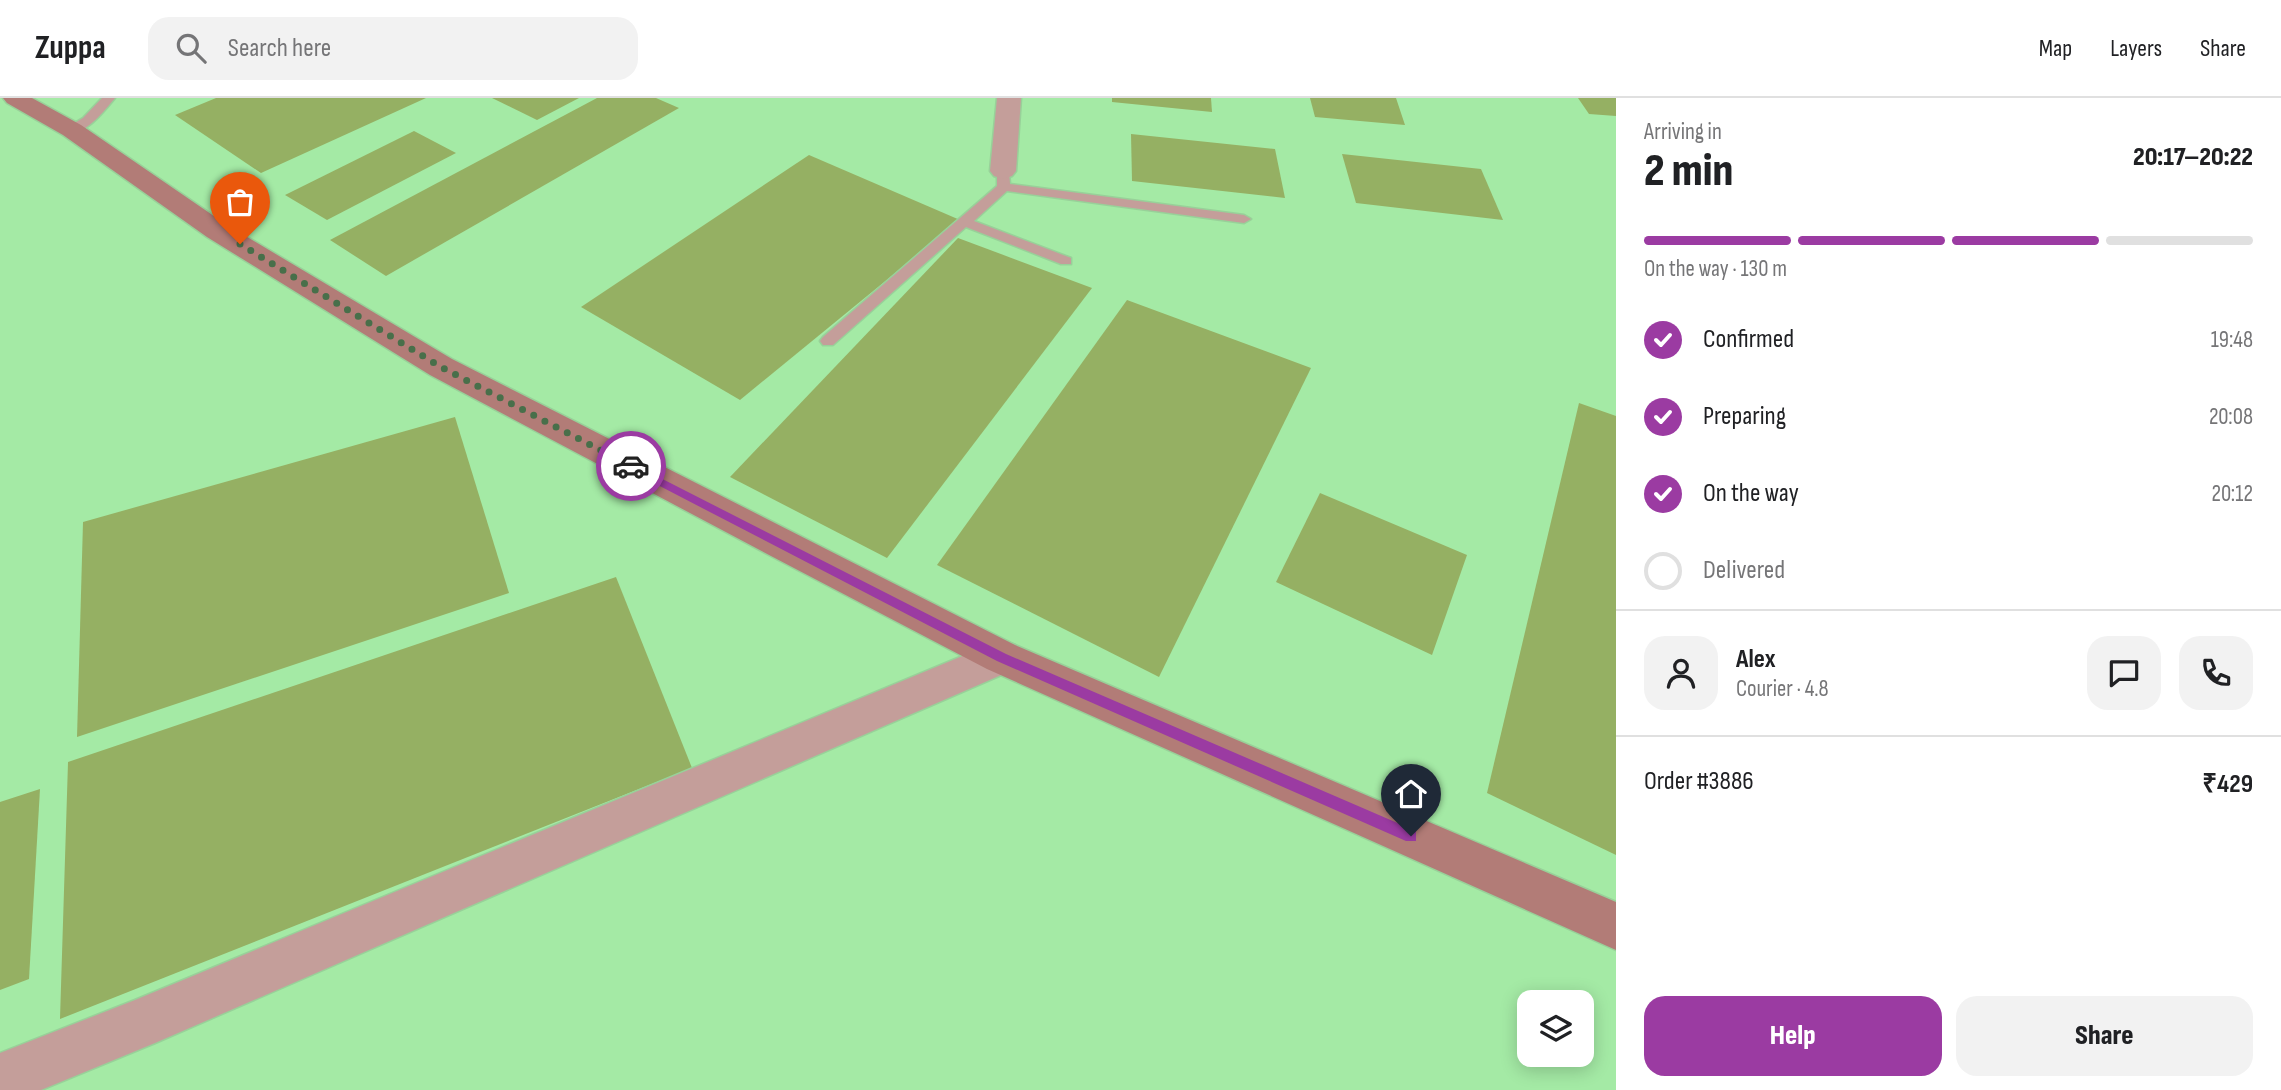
<!DOCTYPE html>
<html lang="en">
<head>
<meta charset="utf-8">
<style>
	body { margin:0; font-family:"Sofia Sans Condensed",sans-serif; background:#f2f2f2; color:#202124; height:100vh; display:flex; flex-direction:column; font-size:26px; white-space:nowrap }
	* { box-sizing:border-box; margin:0 }
	p { font-size:23px; color:#757577 }
	.icon { flex:none; width:38px; height:38px; fill:none; stroke:currentColor; stroke-width:2; stroke-linecap:round; stroke-linejoin:round }
	.map { position:relative; flex:1; overflow:hidden }
	.sheet { display:flex; flex-direction:column; background:#fff; width:665px }
	.sheet>* { flex:none }
	.buttons { position:absolute; left:1517px; top:892px; display:grid; gap:14px }
	.buttons a { display:grid; place-items:center; width:77px; height:77px; border-radius:14px; background:#fff; box-shadow:0 4px 18px #0003; font-size:35px }
	.pin { position:absolute; display:grid; place-items:center; width:60px; height:60px; color:#fff; margin:-72px -30px; border-radius:50% 50% 50% 0; rotate:-45deg; box-shadow:0 0 7px #0007 }
	.pin .icon { rotate:45deg }
	.courier { position:absolute; display:grid; place-items:center; width:70px; height:70px; margin:-35px; border:5px solid #9b3ba2; border-radius:50%; background:#fff; color:#222; box-shadow:0 2px 9px #0007 }
	.overview em { font-style:normal; font-weight:800 }
	.overview div { display:flex; flex-direction:column-reverse }
	.overview { display:flex; align-items:center; justify-content:space-between; height:119px; padding:0 28px }
	h1 { font-size:46px; font-weight:800; line-height:52px }
	.bar { display:grid; grid-template-columns:repeat(4,1fr); gap:10px 7px; align-content:center; height:84px; padding:0 28px }
	.bar i { height:9px; border-radius:5px; background:#e0e0e0 }
	.bar .current { background:#9b3ba2 }
	.bar p { grid-column:span 4 }
	.line { display:flex; align-items:center; gap:18px; padding:0 28px; border-top:2px solid #e0e0e0 }
	.line div { flex:1 }
	.round { display:grid; place-items:center; flex:none; width:74px; height:74px; border-radius:21px; background:#f2f2f2 }
	ol { padding:0 28px; list-style:none }
	li { display:flex; align-items:center; gap:21px; height:77px }
	li p { margin-inline-start:auto }
	li .icon { padding:7px; border-radius:50%; background:#9b3ba2; color:#fff; stroke-width:4 }
	li:last-child { color:#757577 }
	li i { width:38px; height:38px; border:4px solid #e0e0e0; border-radius:50% }
	.cta { display:flex; gap:14px; margin-top:auto; padding:14px 28px }
	.cta a { flex:1; height:80px; border-radius:21px; background:#9b3ba2; color:#fff; font-size:28px; font-weight:800; line-height:80px; text-align:center }
	.cta a+a { background:#f2f2f2; color:#202124 }
	header { display:flex; align-items:center; gap:42px; box-sizing:border-box; height:98px; padding:0 35px; background:#fff; border-bottom:2px solid #e0e0e0 }
	header strong { font-size:33px }
	nav { display:flex; gap:38px; margin-inline-start:auto; font-size:24px }
	.search { width:490px; height:63px; background:#f2f2f2; display:flex; align-items:center; gap:18px; box-sizing:border-box; padding:0 24px; border-radius:21px; color:#757577; font-size:26px }
	main { display:flex; flex:1; min-height:0 }
	.map>svg:first-child { display:block }
	.built { fill:#a4eaa5; fill-rule:evenodd }
	.building { fill:#95b063 }
	.lines { fill:none; stroke-linecap:round; stroke-linejoin:round }
	.service-casing { stroke:#98d199; stroke-width:3 }
	.minor-casing { stroke:#98d199; stroke-width:3 }
	.secondary-casing { stroke:#98d199; stroke-width:3 }
	.service { fill:#c49e9a; fill-rule:evenodd }
	.minor { fill:#c49e9a; fill-rule:evenodd }
	.secondary { fill:#b27c77; fill-rule:evenodd }
	.route { fill:#9b3ba2 }
	.done { stroke:#486f4a; stroke-width:7; stroke-dasharray:0 12.6 }
</style>
</head>
<body>
<header>
<strong>Zuppa</strong>
<div class="search"><svg class="icon" aria-label="search" viewBox="0 0 24 24"><circle cx="10" cy="10" r="6"/><path d="M15 15l6 6"/></svg>Search here</div>
<nav><a>Map</a><a>Layers</a><a>Share</a></nav>
</header>
<main>
<div class="map">
<svg width="1616" height="992" viewBox="0 0 1616 992">
	<rect width="100%" height="100%" fill="#b6f6b7"/>
	<path class="built" d="M0,0H1616V992H0ZM1530,905H1582V957H1530Z"/>
	<g class="building">
		<path d="M216,0H426L261,75L175,17Z"/>
		<path d="M492,0H579L537,22Z"/>
		<path d="M597,0H656L679,10L386,178L330,142Z"/>
		<path d="M1112,0H1211L1212,14L1112,4Z"/>
		<path d="M1310,0H1396L1405,27L1315,19Z"/>
		<path d="M1578,0H1616V18L1589,16Z"/>
		<path d="M414,33L456,55L327,122L285,97Z"/>
		<path d="M1131,36L1275,51L1285,100L1132,83Z"/>
		<path d="M1342,56L1481,71L1503,122L1356,105Z"/>
		<path d="M809,57L960,122L740,302L581,209Z"/>
		<path d="M958,140L1092,190L887,460L730,379Z"/>
		<path d="M1127,202L1311,270L1159,579L937,467Z"/>
		<path d="M1579,305L1616,318V757L1487,695Z"/>
		<path d="M455,319L509,495L77,639L83,424Z"/>
		<path d="M1320,395L1467,457L1432,557L1276,484Z"/>
		<path d="M616,479L692,670L60,921L68,664Z"/>
		<path d="M40,691L29,881L0,892V704Z"/>
	</g>
	<g class="lines">
		<defs>
			<g id="service">
				<path d="M102,0H115C104,13 86,37 68,35V29L83,20Z"/>
				<path d="M1003,69L1009,73L1010,86L1244,117L1251,121L1244,125L1007,93L974,123L1071,160V166H1061L966,129L833,247H823L820,243L823,239L997,88V73Z"/>
			</g>
			<g id="minor">
				<path d="M997,0H1021L1016,73L1012,78L1003,81L994,78L990,73Z"/>
				<path d="M1001,542L1015,547L1021,559L1015,571L155,945L41,992H0V955L135,902Z"/>
			</g>
			<path id="secondary" d="M3,0H32L81,27L227,127L452,261L1015,547L1616,804V852L987,571L771,458L430,277L207,139L63,37L7,5Z"/>
		</defs>
		<use href="#service" class="service-casing"/>
		<use href="#minor" class="minor-casing"/>
		<use href="#secondary" class="secondary-casing"/>
		<use href="#service" class="service"/>
		<use href="#minor" class="minor"/>
		<use href="#secondary" class="secondary"/>
	</g>
	<path class="route" d="M631,365L1006,556L1416,733V743H1406L997,563L627,371L626,368Z"/>
	<g class="lines">
		<path class="done" d="M240,146L441,269L631,368"/>
	</g>
</svg>
<div class="buttons">
<a><svg class="icon" aria-label="layers" viewBox="0 0 24 24"><path d="M12 4l9 5-9 5-9-5zM3 14l9 5 9-5"/></svg></a>
</div>
<div class="pin" style="left:240px;top:146px;background:#ea580c"><svg class="icon" aria-label="bag" viewBox="0 0 24 24"><path d="M5 8h14l-1 12H6zM9 8a3 3 0 0 1 6 0"/></svg></div>
<div class="pin" style="left:1411px;top:738px;background:#1f2937"><svg class="icon" aria-label="home" viewBox="0 0 24 24"><path d="M3 11l9-7 9 7M6 9v11h12V9"/></svg></div>
<div class="courier" style="left:631px;top:368px"><svg class="icon" aria-label="car" viewBox="0 0 24 24"><path d="M5 17H2v-5l4-1 3-4h7l3 4 3 1v5h-3M9 17h6M6 11h13"/><circle cx="7" cy="17" r="2"/><circle cx="17" cy="17" r="2"/></svg></div>
</div>
<section class="sheet">
<div class="overview"><div><h1>2 min</h1><p>Arriving in</p></div><em>20:17–20:22</em></div>
<div class="bar"><i class="current"></i><i class="current"></i><i class="current"></i><i></i><p>On the way · 130 m</p></div>
<ol>
<li><svg class="icon" aria-label="check" viewBox="0 0 24 24"><path d="M5 12l5 5 9-10"/></svg>Confirmed<p>19:48</p></li>
<li><svg class="icon" aria-label="check" viewBox="0 0 24 24"><path d="M5 12l5 5 9-10"/></svg>Preparing<p>20:08</p></li>
<li><svg class="icon" aria-label="check" viewBox="0 0 24 24"><path d="M5 12l5 5 9-10"/></svg>On the way<p>20:12</p></li>
<li><i></i>Delivered</li>
</ol>
<div class="line" style="height:126px"><a class="round"><svg class="icon" aria-label="person" viewBox="0 0 24 24"><circle cx="12" cy="8" r="4"/><path d="M4 21q1-7 8-7t8 7"/></svg></a><div><b>Alex</b><p>Courier · 4.8</p></div><a class="round"><svg class="icon" aria-label="chat" viewBox="0 0 24 24"><path d="M4 5h16v11H9l-5 4z"/></svg></a><a class="round"><svg class="icon" aria-label="phone" viewBox="0 0 24 24"><path d="M5 4h4l2 5-3 2q2 4 5 5l2-3 5 2v4C11 20 4 13 5 4z"/></svg></a></div>
<div class="line" style="height:91px"><div>Order #3886</div><b>₹429</b></div>
<div class="cta"><a>Help</a><a>Share</a></div>
</section>
</main>
</body>
</html>
